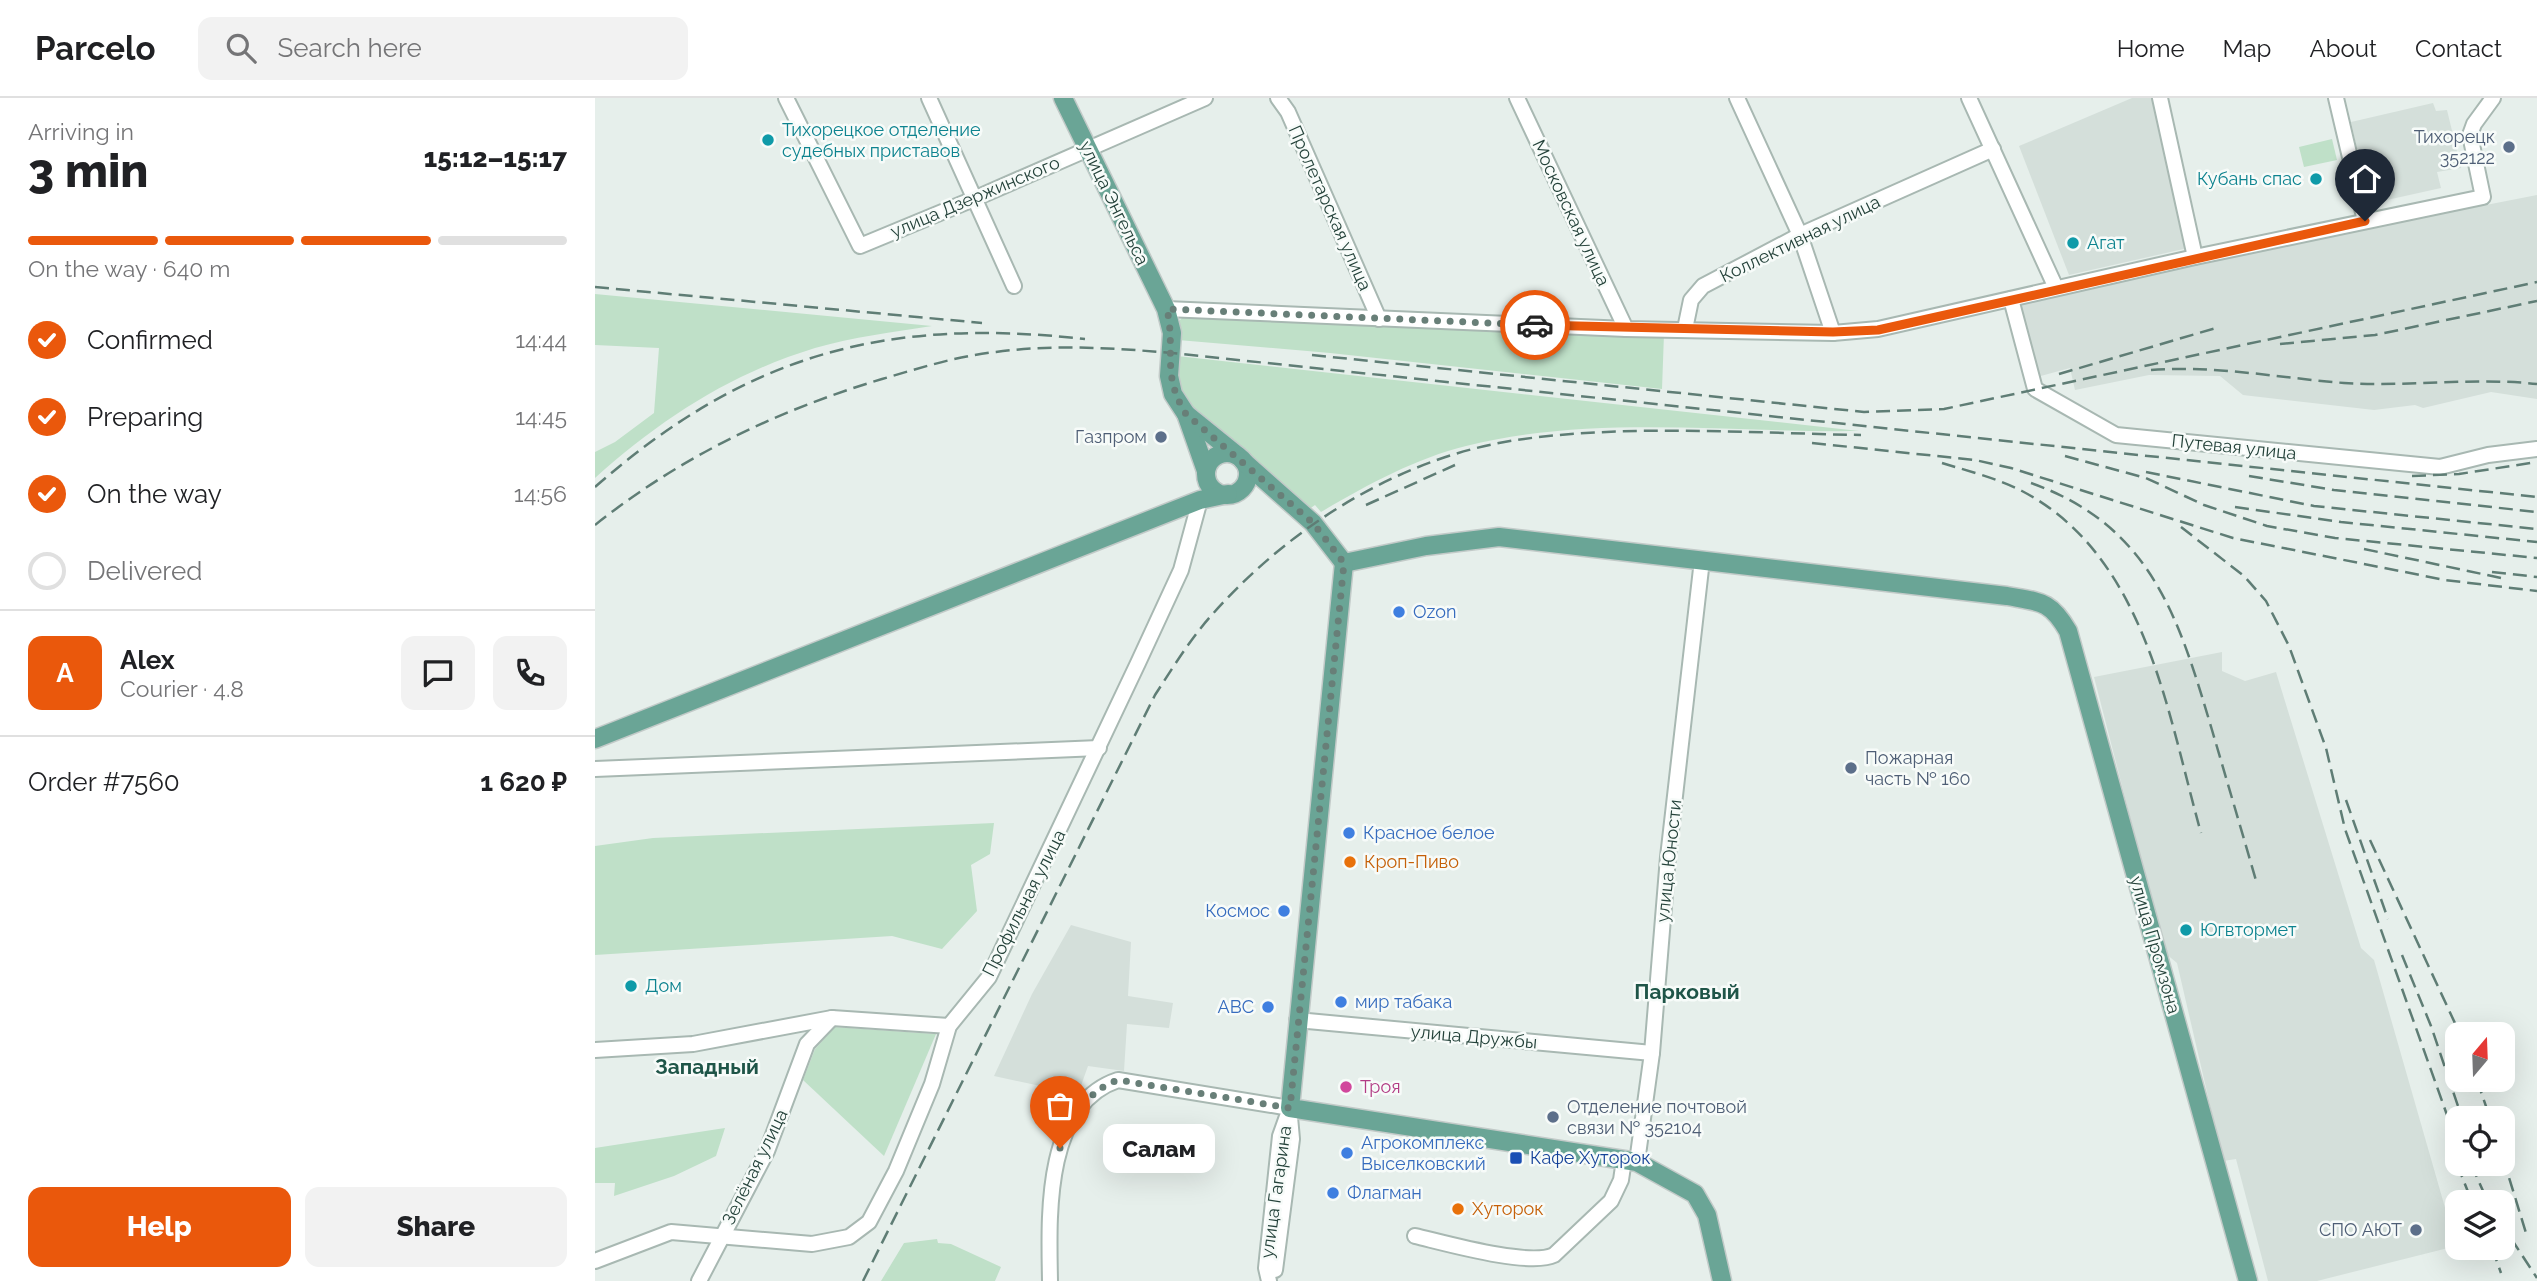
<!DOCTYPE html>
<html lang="en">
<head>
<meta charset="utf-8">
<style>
	body { margin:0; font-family:Raleway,sans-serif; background:#f2f2f2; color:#202124; height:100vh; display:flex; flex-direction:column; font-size:26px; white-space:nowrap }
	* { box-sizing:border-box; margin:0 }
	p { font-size:23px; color:#757577 }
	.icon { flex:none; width:38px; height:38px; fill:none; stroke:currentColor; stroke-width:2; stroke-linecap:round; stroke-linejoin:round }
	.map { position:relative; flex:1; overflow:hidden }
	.sheet { display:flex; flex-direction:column; background:#fff; width:595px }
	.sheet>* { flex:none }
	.needle { width:46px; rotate:19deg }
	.tools { position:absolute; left:1850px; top:924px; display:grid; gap:14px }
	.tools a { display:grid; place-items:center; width:70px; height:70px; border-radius:14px; background:#fff; box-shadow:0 7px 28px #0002; font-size:35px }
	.pin { position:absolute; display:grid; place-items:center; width:60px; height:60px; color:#fff; margin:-72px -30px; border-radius:50% 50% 50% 0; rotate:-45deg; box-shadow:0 0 7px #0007 }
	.pin .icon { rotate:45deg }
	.courier { position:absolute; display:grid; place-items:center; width:70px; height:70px; margin:-35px; border:5px solid #ea580c; border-radius:50%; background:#fff; color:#222; box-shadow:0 2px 9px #0007 }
	.bubble { position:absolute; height:49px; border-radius:14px; background:#fff; box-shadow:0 7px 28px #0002; font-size:23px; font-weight:800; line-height:49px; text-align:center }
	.overview em { font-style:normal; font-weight:800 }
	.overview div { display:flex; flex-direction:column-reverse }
	.overview { display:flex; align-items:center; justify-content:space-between; height:119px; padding:0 28px }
	h1 { font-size:46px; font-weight:800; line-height:52px }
	.bar { display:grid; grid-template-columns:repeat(4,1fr); gap:10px 7px; align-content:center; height:84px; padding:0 28px }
	.bar i { height:9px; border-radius:5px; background:#e0e0e0 }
	.bar .on { background:#ea580c }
	.bar p { grid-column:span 4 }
	.line { display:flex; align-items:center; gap:18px; padding:0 28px; border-top:2px solid #e0e0e0 }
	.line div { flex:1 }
	.round { display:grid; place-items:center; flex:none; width:74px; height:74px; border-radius:14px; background:#f2f2f2 }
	ol { padding:0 28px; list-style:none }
	li { display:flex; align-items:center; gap:21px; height:77px }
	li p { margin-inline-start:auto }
	li .icon { padding:7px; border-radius:50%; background:#ea580c; color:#fff; stroke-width:4 }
	li:last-child { color:#757577 }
	li i { width:38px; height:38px; border:4px solid #e0e0e0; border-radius:50% }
	.action { display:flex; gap:14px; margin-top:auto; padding:14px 28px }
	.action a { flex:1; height:80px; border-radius:14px; background:#ea580c; color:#fff; font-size:28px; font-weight:800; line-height:80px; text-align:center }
	.action a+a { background:#f2f2f2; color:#202124 }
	header { display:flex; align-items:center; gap:42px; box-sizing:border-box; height:98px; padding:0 35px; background:#fff; border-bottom:2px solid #e0e0e0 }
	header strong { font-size:33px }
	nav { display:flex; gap:38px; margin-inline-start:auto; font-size:24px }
	.search { width:490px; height:63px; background:#f2f2f2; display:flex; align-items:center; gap:18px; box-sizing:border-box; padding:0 24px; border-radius:14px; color:#757577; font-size:26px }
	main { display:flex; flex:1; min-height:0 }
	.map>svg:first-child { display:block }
	.built { fill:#d4dfda }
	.green { fill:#bfe0c8 }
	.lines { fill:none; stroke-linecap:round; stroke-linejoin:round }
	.minor-casing { stroke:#a8b8b2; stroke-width:18 }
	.major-casing { stroke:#c2cac8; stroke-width:21 }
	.minor { stroke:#fff; stroke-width:14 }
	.major { stroke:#6aa596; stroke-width:18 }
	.rail { stroke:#5f7d75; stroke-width:2.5; stroke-dasharray:14 7; stroke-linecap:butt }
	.done { stroke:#687f78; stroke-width:7; stroke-dasharray:0 12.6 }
	.route { stroke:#ea580c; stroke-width:9 }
	.culture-dot { fill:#0f9aa8; stroke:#f7fbf9; stroke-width:2.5 }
	.service-dot { fill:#5c6f8a; stroke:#f7fbf9; stroke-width:2.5 }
	.shop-dot { fill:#3f7fe0; stroke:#f7fbf9; stroke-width:2.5 }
	.food-dot { fill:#e8710a; stroke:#f7fbf9; stroke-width:2.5 }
	.hotel-dot { fill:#d1479c; stroke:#f7fbf9; stroke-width:2.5 }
	.transit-dot { fill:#1a4fb4; stroke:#f7fbf9; stroke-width:2.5 }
	.labels { text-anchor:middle; stroke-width:5; stroke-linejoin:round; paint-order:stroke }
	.culture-label { font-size:18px; fill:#0d838f; stroke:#f7fbf9; text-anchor:start }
	.service-label { font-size:18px; fill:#4e5e75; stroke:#f7fbf9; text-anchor:end }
	.street-label { font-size:18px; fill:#24423a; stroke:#f7fbf9 }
	.shop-label { font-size:18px; fill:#366cbe; stroke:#f7fbf9; text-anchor:start }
	.food-label { font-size:18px; fill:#c56008; stroke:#f7fbf9; text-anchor:start }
	.hotel-label { font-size:18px; fill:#b23c85; stroke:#f7fbf9; text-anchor:start }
	.transit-label { font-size:18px; fill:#164399; stroke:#f7fbf9; text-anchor:start }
	.quarter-label { font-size:21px; font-weight:bold; fill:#1f5548; stroke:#f7fbf9 }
</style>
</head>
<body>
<header>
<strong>Parcelo</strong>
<div class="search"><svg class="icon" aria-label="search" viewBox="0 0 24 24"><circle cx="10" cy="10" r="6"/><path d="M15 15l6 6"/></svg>Search here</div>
<nav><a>Home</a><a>Map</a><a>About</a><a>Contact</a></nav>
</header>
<main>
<section class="sheet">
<div class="overview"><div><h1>3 min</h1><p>Arriving in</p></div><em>15:12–15:17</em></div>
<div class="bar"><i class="on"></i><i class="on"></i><i class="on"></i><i></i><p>On the way · 640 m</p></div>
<ol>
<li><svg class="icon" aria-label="check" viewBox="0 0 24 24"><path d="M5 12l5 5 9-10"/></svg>Confirmed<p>14:44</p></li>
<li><svg class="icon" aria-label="check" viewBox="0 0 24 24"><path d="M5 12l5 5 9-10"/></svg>Preparing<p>14:45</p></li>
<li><svg class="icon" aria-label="check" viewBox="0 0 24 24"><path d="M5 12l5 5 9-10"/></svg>On the way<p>14:56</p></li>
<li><i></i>Delivered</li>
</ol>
<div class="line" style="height:126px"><b class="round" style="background:#ea580c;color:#fff">A</b><div><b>Alex</b><p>Courier · 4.8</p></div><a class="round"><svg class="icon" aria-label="chat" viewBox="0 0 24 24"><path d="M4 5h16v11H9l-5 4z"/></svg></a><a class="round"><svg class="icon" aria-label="phone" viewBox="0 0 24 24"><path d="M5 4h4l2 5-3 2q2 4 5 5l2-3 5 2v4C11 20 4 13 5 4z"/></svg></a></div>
<div class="line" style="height:91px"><div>Order #7560</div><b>1 620 ₽</b></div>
<div class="action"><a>Help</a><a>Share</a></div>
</section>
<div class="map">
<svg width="1942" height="1183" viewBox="0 0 1942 1183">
	<rect width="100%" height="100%" fill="#e6efeb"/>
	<g class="built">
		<path d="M1537,0H1562L1593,150L1474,177L1424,48Z"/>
		<path d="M1838,5L1841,13L1852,12L1866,70L1842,74L1846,90L1774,106L1756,24Z"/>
		<path d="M1942,97V301L1896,294L1828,310L1820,307L1779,312L1648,297L1625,278L1554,277L1480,292L1475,270L1442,279L1425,207L1707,143Z"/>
		<path d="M1627,554V573L1650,583L1681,574L1766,850L1779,862L1861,1148L1722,1183H1673L1641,1061L1628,1063L1582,865L1570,855L1499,579Z"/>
		<path d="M476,827L536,844L533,898L578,905L574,930L532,926L529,973L493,968L483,996L399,978L437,896Z"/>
	</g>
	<g class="green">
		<path d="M1737,41L1742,62L1709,69L1704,49Z"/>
		<path d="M0,196L337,228C298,234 258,239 220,250C135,276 66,321 0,380V354L20,344L59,315L64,250L0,247Z"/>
		<path d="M599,219L1069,236L1067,291L735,255L583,242L582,225L587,220Z"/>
		<path d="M582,258L1264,333C1133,335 999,316 871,348C819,361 772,387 726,414L720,407L713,412L689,387L593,306L583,286Z"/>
		<path d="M399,725L395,756L376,767L382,813L347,851L297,838L0,857V748L58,740Z"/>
		<path d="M240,929L341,936L289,1058L208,982L220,951Z"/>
		<path d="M130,1030L121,1058L79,1078L19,1098L20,1085H0V1050Z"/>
		<path d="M342,1141L343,1145L356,1146L406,1169L400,1183H286L309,1145Z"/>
	</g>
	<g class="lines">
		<defs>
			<g id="minor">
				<path d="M191,0L265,148L381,100L610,0"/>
				<path d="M334,0L419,188"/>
				<path d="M683,0L693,14L784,221"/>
				<path d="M922,0L1031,231"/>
				<path d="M1142,0L1205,137L1238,235"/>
				<path d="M1374,0L1461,190"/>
				<path d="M1565,0L1600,159"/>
				<path d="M1741,0L1770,123"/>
				<path d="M1416,201L1440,291L1521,337L1845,369L1893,357L1942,351"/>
				<path d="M571,211L1031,231L1238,235L1283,231L1600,159L1888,99L1875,37L1879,26L1898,0"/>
				<path d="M1090,231L1096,202L1108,188L1205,137L1398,51"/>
				<path d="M0,671L504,650"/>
				<path d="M702,922L1057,955"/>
				<path d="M0,952L98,946L237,920L354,928"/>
				<path d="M1042,1064L1057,955L1073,759L1107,462"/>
				<path d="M820,1138C850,1145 934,1169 959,1157L1016,1103L1026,1082L1029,1062"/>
				<path d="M0,1163L76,1134L217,1146L254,1139L274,1124L301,1073L337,986L354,928L394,879L543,565L586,472L605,402"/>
				<path d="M680,1172L697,1041L695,1019"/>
				<path d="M104,1183L172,1053L212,946L237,920"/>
				<path d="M455,1183C454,1121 448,1007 523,982L695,1010"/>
				<path d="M674,1183L671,1170L685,1038L695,1010"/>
			</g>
			<g id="major">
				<path d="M468,0L571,211L577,235L574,278L578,296L591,316L611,373"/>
				<path d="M591,316L643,358"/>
				<circle cx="632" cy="376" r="21"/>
				<path d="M648,363L718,425L749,465"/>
				<path d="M749,465L831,448L904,439L1412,498C1445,504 1455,502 1473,533L1653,1183"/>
				<path d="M749,465L695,1010L1042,1064L1100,1096L1112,1117L1127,1183"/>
				<path d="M0,641L605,402L633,396"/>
			</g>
		</defs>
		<use href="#minor" class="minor-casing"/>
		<use href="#major" class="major-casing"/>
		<use href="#minor" class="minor"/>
		<use href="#major" class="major"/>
		<g class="rail">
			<path d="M0,189L387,225"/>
			<path d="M1685,246L1780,237L1942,203"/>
			<path d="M717,257L1269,314L1349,311L1942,184"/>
			<path d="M1556,272C1620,267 1685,280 1749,285C1813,289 1878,279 1942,286"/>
			<path d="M1464,276L1621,230"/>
			<path d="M1217,345L1380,362L1416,370L1638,440L1850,482L1942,493"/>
			<path d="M1470,358L1551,380L1609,407L1672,428L1740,440L1942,460"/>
			<path d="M1347,365C1373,373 1402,380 1427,393C1551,458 1572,614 1606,735"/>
			<path d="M1551,374L1719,408L1942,431"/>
			<path d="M1654,378L1739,392L1942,414"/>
			<path d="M1817,378L1864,376L1942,364"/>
			<path d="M1436,385C1557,428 1584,521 1617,632C1632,683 1647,734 1662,786"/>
			<path d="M0,389C153,255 291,219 490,241"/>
			<path d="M771,407L860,367"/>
			<path d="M1640,409L1746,424L1942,444"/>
			<path d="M0,427C87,358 181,313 287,281C325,270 362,258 401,254C460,246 518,250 577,255L1942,399"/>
			<path d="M1586,429L1649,478L1671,503L1694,548L1731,650L1750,731L1862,1045"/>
			<path d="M1769,451L1906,480"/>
			<path d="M1897,474L1942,479"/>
			<path d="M1751,702L1793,821"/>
			<path d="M1775,742L1865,936"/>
			<path d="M1807,857L1836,928L1867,1020"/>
			<path d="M1882,982L1895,1020"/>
			<path d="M1853,1038L1862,1065"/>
			<path d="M1908,1060L1931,1135"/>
			<path d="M1862,1066L1877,1104"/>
			<path d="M1876,1066L1893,1104"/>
			<path d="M1908,1121L1919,1145L1942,1180"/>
			<path d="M1897,1150L1906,1175"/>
			<path d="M268,1183L560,597C577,571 594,543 615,519C693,430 803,360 921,342C1033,326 1153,335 1266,337"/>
		</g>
	</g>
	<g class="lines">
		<path class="done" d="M465,1050C477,1022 492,992 523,982L695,1010L749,465L718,425L591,316C566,276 581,254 572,211L940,227"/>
		<path class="route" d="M940,227L1238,234L1283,232L1770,123"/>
	</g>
	<g class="culture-dot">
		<circle cx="173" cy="42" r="7"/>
		<circle cx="1721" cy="81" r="7"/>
		<circle cx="1478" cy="145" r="7"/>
		<circle cx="1591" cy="832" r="7"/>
		<circle cx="36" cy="888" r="7"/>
	</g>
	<g class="service-dot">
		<circle cx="1914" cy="49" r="7"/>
		<circle cx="566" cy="339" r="7"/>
		<circle cx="1256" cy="670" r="7"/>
		<circle cx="958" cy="1019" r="7"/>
		<circle cx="1821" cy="1132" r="7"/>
	</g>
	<g class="shop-dot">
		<circle cx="804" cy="514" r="7"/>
		<circle cx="754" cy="735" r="7"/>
		<circle cx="689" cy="813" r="7"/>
		<circle cx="746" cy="904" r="7"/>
		<circle cx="673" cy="909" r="7"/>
		<circle cx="752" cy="1055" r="7"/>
		<circle cx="738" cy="1095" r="7"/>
	</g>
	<g class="food-dot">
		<circle cx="755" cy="764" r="7"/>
		<circle cx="863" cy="1111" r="7"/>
	</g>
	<circle class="hotel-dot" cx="751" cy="989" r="7"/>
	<rect class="transit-dot" x="914" y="1053" width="14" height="14" rx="3.5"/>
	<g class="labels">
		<g class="culture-label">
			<text x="187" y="38">Тихорецкое отделение<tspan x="187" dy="21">судебных приставов</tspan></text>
			<text x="1707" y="87" text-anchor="end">Кубань спас</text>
			<text x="1492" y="151">Агат</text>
			<text x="1605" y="838">Югвтормет</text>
			<text x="50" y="894">Дом</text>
		</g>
		<g class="service-label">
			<text x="1900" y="45">Тихорецк<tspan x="1900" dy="21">352122</tspan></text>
			<text x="552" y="345">Газпром</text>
			<text x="1270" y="666" text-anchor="start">Пожарная<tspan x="1270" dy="21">часть № 160</tspan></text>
			<text x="972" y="1015" text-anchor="start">Отделение почтовой<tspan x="972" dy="21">связи № 352104</tspan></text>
			<text x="1807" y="1138">СПО АЮТ</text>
		</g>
		<g class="street-label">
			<text transform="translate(380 99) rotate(-23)" y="6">улица Дзержинского</text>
			<text transform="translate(519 105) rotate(64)" y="6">улица Энгельса</text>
			<text transform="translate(735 110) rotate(66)" y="6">Пролетарская улица</text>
			<text transform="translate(976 115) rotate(65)" y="6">Московская улица</text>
			<text transform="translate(1205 141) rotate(-26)" y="6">Коллективная улица</text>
			<text transform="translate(1639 349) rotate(6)" y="6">Путевая улица</text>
			<text transform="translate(1074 763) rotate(-84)" y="6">улица Юности</text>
			<text transform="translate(429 805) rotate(-63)" y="6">Профильная улица</text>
			<text transform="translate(1560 847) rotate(74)" y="6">улица Промзона</text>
			<text transform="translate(879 939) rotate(5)" y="6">улица Дружбы</text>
			<text transform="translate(160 1069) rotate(-64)" y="6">Зелёная улица</text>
			<text transform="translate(681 1094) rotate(-82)" y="6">улица Гагарина</text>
		</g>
		<g class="shop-label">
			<text x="818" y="520">Ozon</text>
			<text x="768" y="741">Красное белое</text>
			<text x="675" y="819" text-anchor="end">Космос</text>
			<text x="760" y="910">мир табака</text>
			<text x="659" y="915" text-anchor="end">ABC</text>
			<text x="766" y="1051">Агрокомплекс<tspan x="766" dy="21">Выселковский</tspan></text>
			<text x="752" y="1101">Флагман</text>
		</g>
		<g class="food-label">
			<text x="769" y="770">Кроп-Пиво</text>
			<text x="877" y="1117">Хуторок</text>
		</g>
		<g class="hotel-label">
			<text x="765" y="995">Троя</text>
		</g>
		<g class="transit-label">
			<text x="935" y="1066">Кафе Хуторок</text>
		</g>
		<g class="quarter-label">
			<text x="1092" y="901">Парковый</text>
			<text x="112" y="976">Западный</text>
		</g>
	</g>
</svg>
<div class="tools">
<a><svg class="needle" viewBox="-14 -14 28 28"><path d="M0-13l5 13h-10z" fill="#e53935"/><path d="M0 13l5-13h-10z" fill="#757577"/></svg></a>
<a><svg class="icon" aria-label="locate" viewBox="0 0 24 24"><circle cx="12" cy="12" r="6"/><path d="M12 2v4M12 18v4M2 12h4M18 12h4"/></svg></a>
<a><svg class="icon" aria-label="layers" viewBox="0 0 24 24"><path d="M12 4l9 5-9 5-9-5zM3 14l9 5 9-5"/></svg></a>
</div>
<div class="pin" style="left:465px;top:1050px;background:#ea580c"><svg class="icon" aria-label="bag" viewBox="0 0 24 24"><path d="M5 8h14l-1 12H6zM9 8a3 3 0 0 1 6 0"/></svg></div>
<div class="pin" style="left:1770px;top:123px;background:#1f2937"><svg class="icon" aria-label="home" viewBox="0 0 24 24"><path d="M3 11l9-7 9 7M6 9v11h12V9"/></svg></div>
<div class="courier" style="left:940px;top:227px"><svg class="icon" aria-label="car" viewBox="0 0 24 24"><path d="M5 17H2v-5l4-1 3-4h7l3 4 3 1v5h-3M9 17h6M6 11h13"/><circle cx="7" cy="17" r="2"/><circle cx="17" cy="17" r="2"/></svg></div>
<div class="bubble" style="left:508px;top:1026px;width:112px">Салам</div>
</div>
</main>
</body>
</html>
